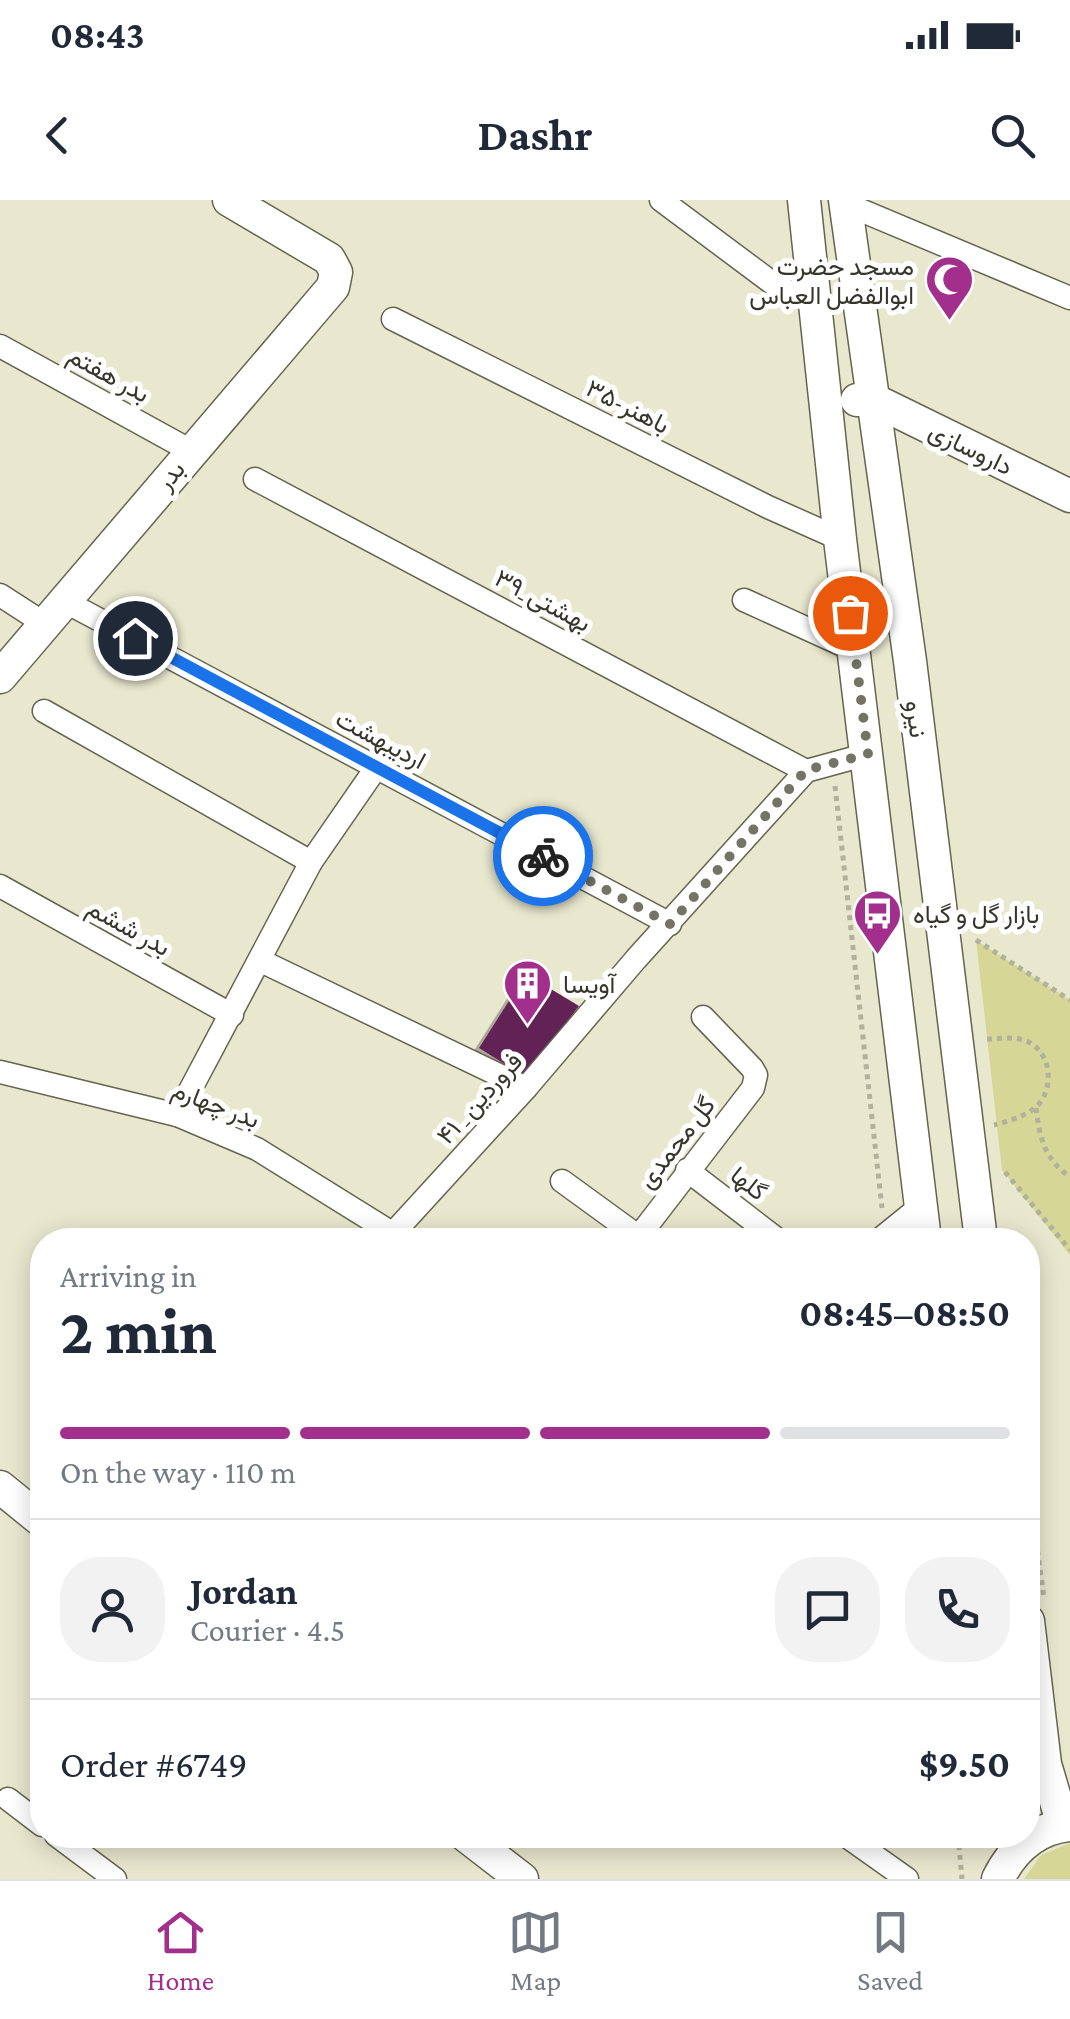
<!DOCTYPE html>
<html lang="en">
<head>
<meta charset="utf-8">
<style>
	body { margin:0; font-family:"Crimson Pro",Vazirmatn,serif; background:#f2f2f3; color:#1f2937; height:100vh; display:flex; flex-direction:column; font-size:38px; white-space:nowrap }
	* { box-sizing:border-box; margin:0 }
	p { font-size:32px; color:#747a83 }
	.icon { flex:none; width:55px; height:55px; fill:none; stroke:currentColor; stroke-width:2; stroke-linecap:round; stroke-linejoin:round }
	.map { position:relative; flex:1; overflow:hidden }
	.details { position:absolute; left:30px; top:1028px; width:1010px; height:620px; display:flex; flex-direction:column; background:#fff; border-radius:40px; box-shadow:0 5px 25px #0003 }
	.details>* { flex:none }
	.pin { position:absolute; display:grid; place-items:center; width:85px; height:85px; color:#fff; margin:-42px; border:5px solid #fff; border-radius:50%; box-shadow:0 2px 10px #0007 }
	.courier { position:absolute; display:grid; place-items:center; width:100px; height:100px; margin:-50px; border:8px solid #1a73e8; border-radius:50%; background:#fff; color:#222; box-shadow:0 2px 12px #0007 }
	.summary em { font-style:normal; font-weight:700 }
	.summary div { display:flex; flex-direction:column-reverse }
	.summary { display:flex; align-items:center; justify-content:space-between; height:170px; padding:0 30px }
	h1 { font-size:65px; font-weight:700; line-height:75px }
	.bar { display:grid; grid-template-columns:repeat(4,1fr); gap:15px 10px; align-content:center; height:120px; padding:0 30px }
	.bar i { height:12px; border-radius:8px; background:#e0e1e3 }
	.bar .selected { background:#a12f8b }
	.bar p { grid-column:span 4 }
	.line { display:flex; align-items:center; gap:25px; padding:0 30px; border-top:2px solid #e0e1e3 }
	.line div { flex:1 }
	.round { display:grid; place-items:center; flex:none; width:105px; height:105px; border-radius:40px; background:#f2f2f3 }
	.status { display:flex; justify-content:space-between; align-items:center; height:70px; padding:0 50px; background:#fff; direction:ltr }
	.status svg { height:28px; fill:currentColor }
	header { display:flex; justify-content:space-between; align-items:center; height:130px; padding:0 30px; background:#fff; font-size:45px; font-weight:700 }
	.menu { display:flex; justify-content:space-around; align-items:center; height:140px; border-top:2px solid #e0e1e3; background:#fff; font-size:28px; color:#747a83 }
	.menu a { display:grid; justify-items:center; gap:5px }
	.menu .selected { color:#a12f8b }
	.map>svg:first-child { display:block }
	.green { fill:#d6d797 }
	.building { fill:#642456; filter:url(#shadow) }
	.lines { fill:none; stroke-linecap:round; stroke-linejoin:round }
	.street-casing { stroke:#64644f; stroke-width:25 }
	.secondary-casing { stroke:#64644f; stroke-width:35 }
	.path { stroke:#b1b19c; stroke-width:5; stroke-dasharray:5 5; stroke-linecap:butt }
	.street { stroke:#fff; stroke-width:22 }
	.secondary { stroke:#fff; stroke-width:32 }
	.done { stroke:#747464; stroke-width:10; stroke-dasharray:0 18 }
	.route { stroke:#1a73e8; stroke-width:12 }
	.labels { text-anchor:middle; stroke-width:10; stroke-linejoin:round; paint-order:stroke }
	.poi-label { font-size:25px; fill:#35352b; stroke:#fff; text-anchor:start }
	.street-label { font-size:25px; fill:#35352b; stroke:#fff }
</style>
</head>
<body>
<div class="status"><b>08:43</b><svg viewBox="0 0 49 12"><path d="M0 12V9h3v3zM5 12V6h3v6zM10 12V3h3v9zM15 12V0h3v12zM26 1h20v11H26zM47 4h2v5h-2z"/></svg></div>
<header><svg class="icon" aria-label="back" viewBox="0 0 24 24"><path d="M15 5l-7 7 7 7"/></svg>Dashr<svg class="icon" aria-label="search" viewBox="0 0 24 24"><circle cx="10" cy="10" r="6"/><path d="M15 15l6 6"/></svg></header>
<div class="map">
<svg width="1070" height="1679" viewBox="0 0 1070 1679">
	<defs>
		<filter id="shadow"><feDropShadow dx="-9" dy="9" stdDeviation="0" flood-color="#0004"/></filter>
	</defs>
	<rect width="100%" height="100%" fill="#e8e8cf"/>
	<g class="green">
		<path d="M976,740L1070,800V1055L1002,970Z"/>
		<path d="M1070,1643V1679H1024L1041,1655Z"/>
	</g>
	<path class="building" d="M526,774L579,806L525,877L479,848Z"/>
	<g class="lines">
		<defs>
			<g id="street">
				<path d="M661,0L775,85L814,103"/>
				<path d="M846,4L1070,98"/>
				<path d="M393,119L768,307L840,339"/>
				<path d="M0,146L191,251"/>
				<path d="M255,279L806,571"/>
				<path d="M0,395L45,424"/>
				<path d="M744,400L854,450"/>
				<path d="M66,402L670,724"/>
				<path d="M44,511L311,662"/>
				<path d="M0,686L232,815"/>
				<path d="M261,761L526,888"/>
				<path d="M0,872L177,915L257,949L392,1033"/>
				<path d="M177,915L311,662L376,568"/>
				<path d="M687,970L778,1040"/>
				<path d="M562,981L639,1037"/>
				<path d="M387,1040L526,888L636,759L806,571L868,554"/>
				<path d="M636,1040L753,888L756,875L752,868L703,817"/>
				<path d="M879,1040L921,1006"/>
				<path d="M8,1599L42,1625"/>
				<path d="M56,1635L115,1679"/>
				<path d="M845,1635L907,1679"/>
			</g>
			<g id="secondary">
				<path d="M804,0L840,339L925,1040"/>
				<path d="M845,0L910,461L981,1040"/>
				<path d="M857,200L872,199L1070,296"/>
				<path d="M0,477L333,87L336,72L329,59L229,0"/>
				<path d="M0,1287L42,1321"/>
				<path d="M1028,1421L1045,1564L1063,1625"/>
				<path d="M465,1635L522,1679"/>
				<path d="M998,1679C1013,1649 1036,1628 1070,1625"/>
			</g>
		</defs>
		<use href="#street" class="street-casing"/>
		<use href="#secondary" class="secondary-casing"/>
		<g class="path">
			<path d="M835,586L882,1008"/>
			<path d="M976,740L1070,800"/>
			<path d="M987,839C998,839 1010,837 1020,839C1049,845 1057,884 1038,905C1027,916 1009,921 994,925"/>
			<path d="M1036,908C1040,939 1044,958 1070,977"/>
			<path d="M1005,972L1070,1050"/>
			<path d="M1028,1281L1044,1398"/>
			<path d="M958,1635L962,1679"/>
		</g>
		<use href="#street" class="street"/>
		<use href="#secondary" class="secondary"/>
	</g>
	<g class="lines">
		<path class="done" d="M543,656L670,724L806,570L868,554L850,413"/>
		<path class="route" d="M135,438L543,656"/>
	</g>
	<defs>
		<symbol id="mosque-pin" viewBox="-11 -11 22 30"><path d="M0 17L-7.5 6A9.5 9.5 0 1 1 7.5 6Z" fill="#a12f8b" stroke="#fff"/><path d="M3.5-4.9A6 6 0 1 0 3.5 4.9A5 5 0 1 1 3.5-4.9Z" fill="#fff"/></symbol>
		<symbol id="bus-pin" viewBox="-11 -11 22 30"><path d="M0 17L-7.5 6A9.5 9.5 0 1 1 7.5 6Z" fill="#a12f8b" stroke="#fff"/><path d="M-5-6H5V4H4V6H2V4H-2V6H-4V4H-5ZM-3.5-4V0h7V-4ZM-3.5 1.2v1.5H-2V1.2ZM2 1.2v1.5H3.5V1.2Z" fill="#fff"/></symbol>
		<symbol id="building-pin" viewBox="-11 -11 22 30"><path d="M0 17L-7.5 6A9.5 9.5 0 1 1 7.5 6Z" fill="#a12f8b" stroke="#fff"/><path d="M-4-6H4V6H1V3H-1V6H-4ZM-2.5-4.3h1.7v1.8h-1.7ZM.8-4.3h1.7v1.8H.8ZM-2.5-1h1.7V.8h-1.7ZM.8-1h1.7V.8H.8Z" fill="#fff"/></symbol>
	</defs>
	<g fill-rule="evenodd">
		<use href="#mosque-pin" x="922" y="52" width="55" height="75"/>
		<use href="#bus-pin" x="850" y="686" width="55" height="75"/>
		<use href="#building-pin" x="500" y="756" width="55" height="75"/>
	</g>
	<g class="labels">
		<g class="poi-label">
			<text x="914" y="75" text-anchor="end">مسجد حضرت<tspan x="914" dy="29">ابوالفضل العباس</tspan></text>
			<text x="913" y="723">بازار گل و گیاه</text>
			<text x="563" y="793">آویسا</text>
		</g>
		<g class="street-label">
			<text transform="translate(109 174) rotate(29)" y="9">بدر هفتم</text>
			<text transform="translate(628 206) rotate(27)" y="9">۳۵-باهنر</text>
			<text transform="translate(971 248) rotate(26)" y="9">داروسازی</text>
			<text transform="translate(170 275) rotate(-50)" y="9">بدر</text>
			<text transform="translate(543 400) rotate(28)" y="9">۳۹_بهشتی</text>
			<text transform="translate(917 519) rotate(83)" y="9">نیرو</text>
			<text transform="translate(381 539) rotate(28)" y="9">اردیبهشت</text>
			<text transform="translate(129 727) rotate(29)" y="9">بدر ششم</text>
			<text transform="translate(479 898) rotate(-48)" y="9">۴۱ _فروردین</text>
			<text transform="translate(216 904) rotate(21)" y="9">بدر چهارم</text>
			<text transform="translate(676 942) rotate(-52)" y="9">گل محمدی</text>
			<text transform="translate(749 983) rotate(38)" y="9">گلها</text>
		</g>
	</g>
</svg>
<div class="pin" style="left:850px;top:413px;background:#ea580c"><svg class="icon" aria-label="bag" viewBox="0 0 24 24"><path d="M5 8h14l-1 12H6zM9 8a3 3 0 0 1 6 0"/></svg></div>
<div class="pin" style="left:135px;top:438px;background:#1f2937"><svg class="icon" aria-label="home" viewBox="0 0 24 24"><path d="M3 11l9-7 9 7M6 9v11h12V9"/></svg></div>
<div class="courier" style="left:543px;top:656px"><svg class="icon" aria-label="bike" viewBox="0 0 24 24"><circle cx="6" cy="16" r="4"/><circle cx="18" cy="16" r="4"/><path d="M6 16l4-8h5l3 8M10 8l3 8H6M13 5h3"/></svg></div>
<section class="details">
<div class="summary"><div><h1>2 min</h1><p>Arriving in</p></div><em>08:45–08:50</em></div>
<div class="bar"><i class="selected"></i><i class="selected"></i><i class="selected"></i><i></i><p>On the way · 110 m</p></div>
<div class="line" style="height:180px"><a class="round"><svg class="icon" aria-label="person" viewBox="0 0 24 24"><circle cx="12" cy="8" r="4"/><path d="M4 21q1-7 8-7t8 7"/></svg></a><div><b>Jordan</b><p>Courier · 4.5</p></div><a class="round"><svg class="icon" aria-label="chat" viewBox="0 0 24 24"><path d="M4 5h16v11H9l-5 4z"/></svg></a><a class="round"><svg class="icon" aria-label="phone" viewBox="0 0 24 24"><path d="M5 4h4l2 5-3 2q2 4 5 5l2-3 5 2v4C11 20 4 13 5 4z"/></svg></a></div>
<div class="line" style="height:130px"><div>Order #6749</div><b>$9.50</b></div>
</section>
</div>
<nav class="menu">
<a class="selected"><svg class="icon" aria-label="home" viewBox="0 0 24 24"><path d="M3 11l9-7 9 7M6 9v11h12V9"/></svg>Home</a>
<a><svg class="icon" aria-label="map" viewBox="0 0 24 24"><path d="M3 6l6-2 6 2 6-2v14l-6 2-6-2-6 2zM9 4v14M15 6v14"/></svg>Map</a>
<a><svg class="icon" aria-label="saved" viewBox="0 0 24 24"><path d="M7 4h10v16l-5-4-5 4z"/></svg>Saved</a>
</nav>
</body>
</html>
